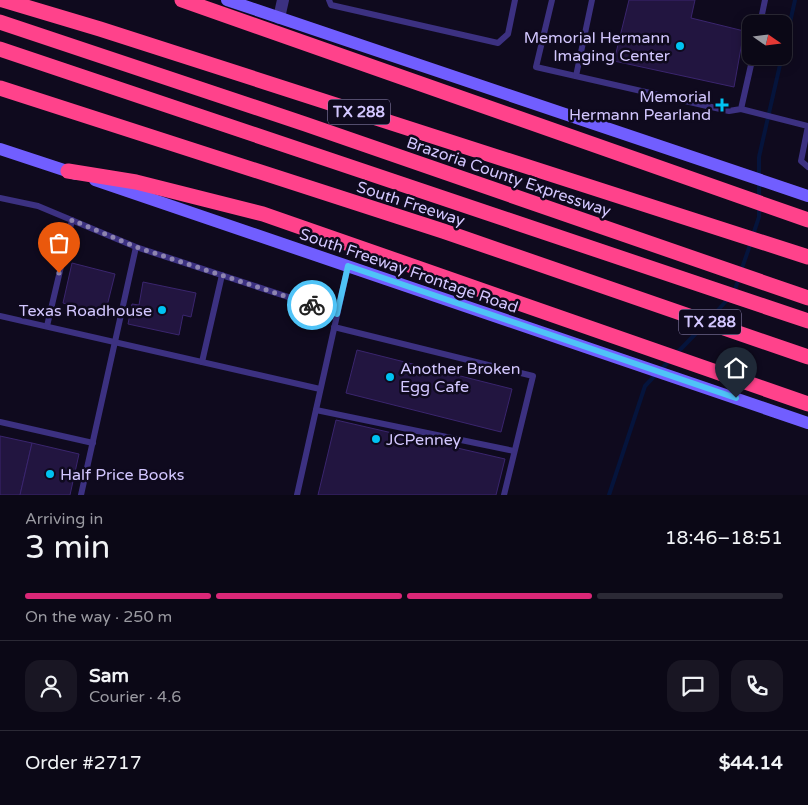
<!DOCTYPE html>
<html lang="en">
<head>
<meta charset="utf-8">
<style>
	body { margin:0; font-family:"Varela Round",sans-serif; background:#191623; color:#f1f3f6; height:100vh; display:flex; flex-direction:column; font-size:19px; white-space:nowrap }
	* { box-sizing:border-box; margin:0 }
	p { font-size:16px; color:#9a9aa1 }
	.icon { flex:none; width:28px; height:28px; fill:none; stroke:currentColor; stroke-width:2; stroke-linecap:round; stroke-linejoin:round }
	.map { position:relative; height:495px; overflow:hidden }
	.sheet { display:flex; flex-direction:column; background:#0b0816; flex:1 }
	.sheet>* { flex:none }
	.needle { width:32px; rotate:104deg }
	.fabs { position:absolute; left:742px; top:15px; display:grid; gap:10px }
	.fabs a { display:grid; place-items:center; width:50px; height:50px; border-radius:10px; background:#0b0816; box-shadow:0 2px 12px #0003,0 0 0 1px #2b2935; font-size:25px }
	.pin { position:absolute; display:grid; place-items:center; width:42px; height:42px; color:#fff; margin:-51px -21px; border-radius:50% 50% 50% 0; rotate:-45deg; box-shadow:0 0 5px #0007 }
	.pin .icon { rotate:45deg }
	.courier { position:absolute; display:grid; place-items:center; width:50px; height:50px; margin:-25px; border:4px solid #4fc3f7; border-radius:50%; background:#fff; color:#222; box-shadow:0 1px 6px #0007 }
	.overview em { font-style:normal; font-weight:600 }
	.overview div { display:flex; flex-direction:column-reverse }
	.overview { display:flex; align-items:center; justify-content:space-between; height:85px; padding:0 25px }
	h1 { font-size:32px; font-weight:600; line-height:38px }
	.bar { display:grid; grid-template-columns:repeat(4,1fr); gap:8px 5px; align-content:center; height:60px; padding:0 25px }
	.bar i { height:6px; border-radius:4px; background:#2b2935 }
	.bar .current { background:#db2777 }
	.bar p { grid-column:span 4 }
	.line { display:flex; align-items:center; gap:12px; padding:0 25px; border-top:1px solid #2b2935 }
	.line div { flex:1 }
	.round { display:grid; place-items:center; flex:none; width:52px; height:52px; border-radius:15px; background:#191623 }
	.map>svg:first-child { display:block }
	.lines { fill:none; stroke-linecap:round; stroke-linejoin:round }
	.stream { stroke:#05143c; stroke-width:4 }
	.building { fill:#221540; stroke:#3a256e }
	.service { stroke:#3c3181; stroke-width:6 }
	.minor { stroke:#3c3181; stroke-width:12 }
	.secondary { stroke:#715eff; stroke-width:12 }
	.motorway { stroke:#ff428b; stroke-width:15 }
	.done { stroke:#8e85b0; stroke-width:5; stroke-dasharray:0 9 }
	.route { stroke:#4fc3f7; stroke-width:6 }
	.poi-dot { fill:#00c3f2; stroke:#0f0a1e; stroke-width:2 }
	.labels { text-anchor:middle; stroke-width:5; stroke-linejoin:round; paint-order:stroke }
	.shield { fill:#0f0a1e; stroke:#988ebc; stroke-width:1 }
	.shield-label { font-size:15px; font-weight:bold; fill:#d3c7ff }
	.poi-label { font-size:16px; fill:#d3c7ff; stroke:#0f0a1e; text-anchor:end }
	.street-label { font-size:16px; fill:#d3c7ff; stroke:#0f0a1e }
</style>
</head>
<body>
<div class="map">
<svg width="808" height="495" viewBox="0 0 808 495">
	<rect width="100%" height="100%" fill="#0f0a1e"/>
	<g class="lines">
		<g class="stream">
			<path d="M784,49L795,0"/>
			<path d="M759,199V157L782,56"/>
			<path d="M753,235L759,217V206"/>
			<path d="M741,271L751,242"/>
			<path d="M734,292L739,278"/>
			<path d="M709,320L728,299"/>
			<path d="M676,354L704,325"/>
			<path d="M609,495L645,386L669,361"/>
		</g>
	</g>
	<g class="building">
		<path d="M629,0H695L691,18L744,31L734,87L614,61Z"/>
		<path d="M72,263L115,274L106,310L101,309L98,318L79,313L80,308L63,303Z"/>
		<path d="M143,282L196,293L191,317L183,315L179,335L128,324L132,304L139,305Z"/>
		<path d="M357,350L512,389L501,432L346,393Z"/>
		<path d="M336,420L505,459L496,495H318Z"/>
		<path d="M0,436L32,443L20,495H0Z"/>
		<path d="M32,443L79,454L70,495H20Z"/>
	</g>
	<g class="lines">
		<g class="service">
			<path d="M329,0L331,5L498,43L508,34L515,0"/>
			<path d="M552,0L536,67L729,111L741,109L753,56"/>
			<path d="M760,24L765,0"/>
			<path d="M576,76L592,0"/>
			<path d="M741,109L808,126L801,161L808,167"/>
			<path d="M0,198L38,206L136,247L337,313"/>
			<path d="M0,316L320,389"/>
			<path d="M47,326L72,220"/>
			<path d="M334,327L533,376L504,495"/>
			<path d="M202,362L222,275"/>
			<path d="M316,410L514,451"/>
			<path d="M0,422L93,443"/>
			<path d="M81,495L136,247"/>
			<path d="M297,495L348,266"/>
		</g>
		<path class="minor" d="M279,18L283,0"/>
		<g class="secondary">
			<path d="M227,0L808,196"/>
			<path d="M0,149L76,174"/>
			<path d="M95,180L808,423"/>
		</g>
		<g class="motorway">
			<path d="M3,0L100,29L808,257"/>
			<path d="M182,0L808,220"/>
			<path d="M0,22L305,124L808,298"/>
			<path d="M0,49L808,321"/>
			<path d="M0,88L443,231L808,357"/>
			<path d="M68,171L136,182L263,214L808,404"/>
		</g>
	</g>
	<g class="lines">
		<path class="done" d="M59,273L72,220L136,247L312,305"/>
		<path class="route" d="M312,305L337,314L348,266L736,398"/>
	</g>
	<g class="poi-dot">
		<circle cx="680" cy="46" r="5"/>
		<path d="M719.5 97.5h5v5h5v5h-5v5h-5v-5h-5v-5h5z"/>
		<circle cx="162" cy="310" r="5"/>
		<circle cx="390" cy="377" r="5"/>
		<circle cx="376" cy="439" r="5"/>
		<circle cx="50" cy="474" r="5"/>
	</g>
	<g class="labels">
		<g class="shield">
			<rect x="328" y="99.5" width="62" height="25" rx="4"/>
			<rect x="679" y="309.5" width="62" height="25" rx="4"/>
		</g>
		<g class="shield-label">
			<text x="359" y="117">TX 288</text>
			<text x="710" y="327">TX 288</text>
		</g>
		<g class="poi-label">
			<text x="670" y="43">Memorial Hermann<tspan x="670" dy="18">Imaging Center</tspan></text>
			<text x="711" y="102">Memorial<tspan x="711" dy="18">Hermann Pearland</tspan></text>
			<text x="152" y="316">Texas Roadhouse</text>
			<text x="400" y="374" text-anchor="start">Another Broken<tspan x="400" dy="18">Egg Cafe</tspan></text>
			<text x="386" y="445" text-anchor="start">JCPenney</text>
			<text x="60" y="480" text-anchor="start">Half Price Books</text>
		</g>
		<g class="street-label">
			<text transform="translate(509 176) rotate(19)" y="6">Brazoria County Expressway</text>
			<text transform="translate(411 203) rotate(18)" y="6">South Freeway</text>
			<text transform="translate(409 270) rotate(19)" y="6">South Freeway Frontage Road</text>
		</g>
	</g>
</svg>
<div class="fabs">
<a><svg class="needle" viewBox="-14 -14 28 28"><path d="M0-13l5 13h-10z" fill="#e53935"/><path d="M0 13l5-13h-10z" fill="#9a9aa1"/></svg></a>
</div>
<div class="pin" style="left:59px;top:273px;background:#ea580c"><svg class="icon" aria-label="bag" viewBox="0 0 24 24"><path d="M5 8h14l-1 12H6zM9 8a3 3 0 0 1 6 0"/></svg></div>
<div class="pin" style="left:736px;top:398px;background:#1f2937"><svg class="icon" aria-label="home" viewBox="0 0 24 24"><path d="M3 11l9-7 9 7M6 9v11h12V9"/></svg></div>
<div class="courier" style="left:312px;top:305px"><svg class="icon" aria-label="bike" viewBox="0 0 24 24"><circle cx="6" cy="16" r="4"/><circle cx="18" cy="16" r="4"/><path d="M6 16l4-8h5l3 8M10 8l3 8H6M13 5h3"/></svg></div>
</div>
<section class="sheet">
<div class="overview"><div><h1>3 min</h1><p>Arriving in</p></div><em>18:46–18:51</em></div>
<div class="bar"><i class="current"></i><i class="current"></i><i class="current"></i><i></i><p>On the way · 250 m</p></div>
<div class="line" style="height:90px"><a class="round"><svg class="icon" aria-label="person" viewBox="0 0 24 24"><circle cx="12" cy="8" r="4"/><path d="M4 21q1-7 8-7t8 7"/></svg></a><div><b>Sam</b><p>Courier · 4.6</p></div><a class="round"><svg class="icon" aria-label="chat" viewBox="0 0 24 24"><path d="M4 5h16v11H9l-5 4z"/></svg></a><a class="round"><svg class="icon" aria-label="phone" viewBox="0 0 24 24"><path d="M5 4h4l2 5-3 2q2 4 5 5l2-3 5 2v4C11 20 4 13 5 4z"/></svg></a></div>
<div class="line" style="height:65px"><div>Order #2717</div><b>$44.14</b></div>
</section>
</body>
</html>
